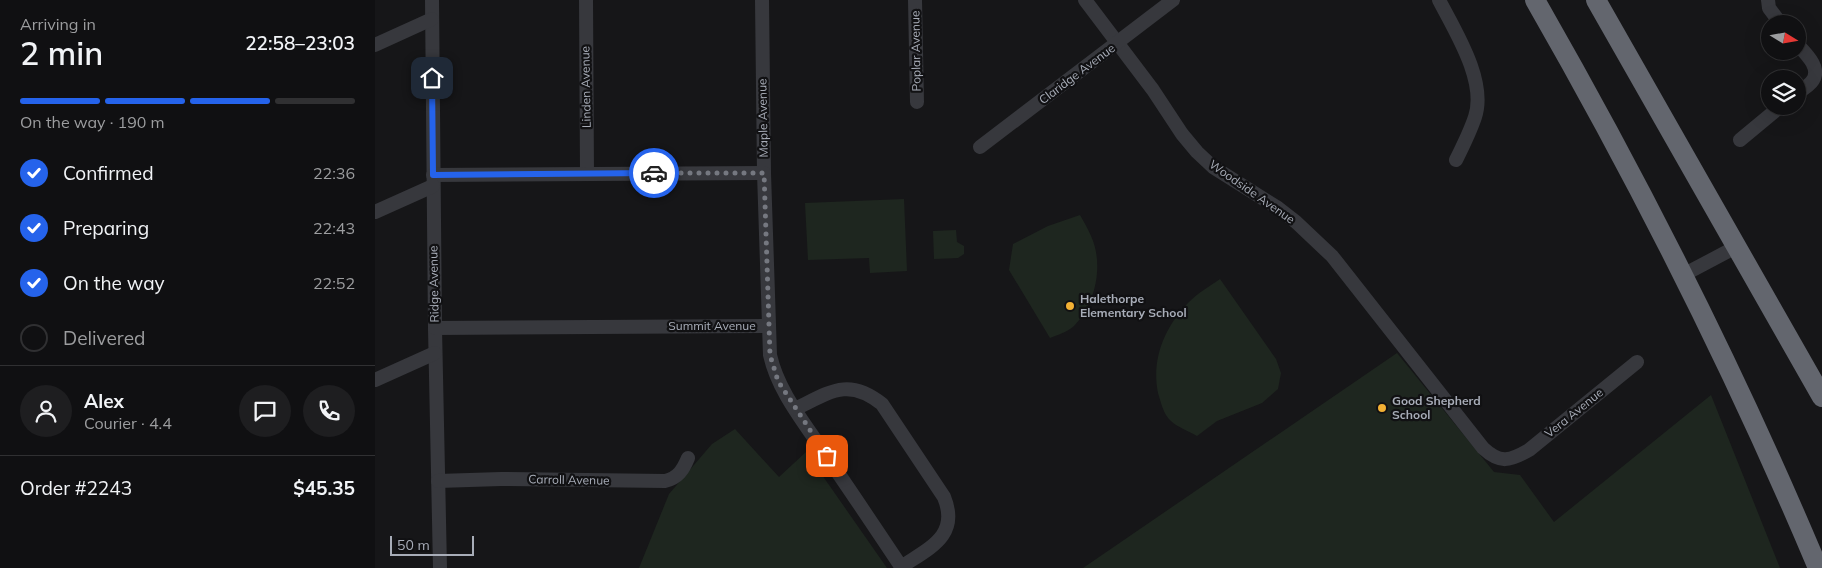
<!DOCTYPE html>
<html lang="en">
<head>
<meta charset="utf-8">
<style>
	body { margin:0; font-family:Mulish,sans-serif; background:#1e1e20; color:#f1f3f6; height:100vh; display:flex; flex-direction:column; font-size:19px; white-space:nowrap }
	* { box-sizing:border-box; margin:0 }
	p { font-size:16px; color:#9c9d9f }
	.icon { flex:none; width:28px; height:28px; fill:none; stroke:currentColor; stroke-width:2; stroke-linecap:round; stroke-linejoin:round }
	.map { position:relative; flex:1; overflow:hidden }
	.drawer { display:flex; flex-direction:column; background:#101012; width:375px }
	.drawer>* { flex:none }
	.needle { width:32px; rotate:101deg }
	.tools { position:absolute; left:1386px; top:15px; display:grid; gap:10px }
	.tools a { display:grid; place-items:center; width:45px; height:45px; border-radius:50%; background:#101012; box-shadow:0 5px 20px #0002,0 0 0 1px #303032; font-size:25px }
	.scale { position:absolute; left:15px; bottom:12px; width:84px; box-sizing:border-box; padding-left:5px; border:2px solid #a8adb8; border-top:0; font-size:14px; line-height:18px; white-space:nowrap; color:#a8adb8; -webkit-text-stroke:4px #111113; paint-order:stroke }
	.pin { position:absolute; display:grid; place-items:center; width:42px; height:42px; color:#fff; margin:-21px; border-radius:10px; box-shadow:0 2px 8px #0006 }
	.courier { position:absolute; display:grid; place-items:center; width:50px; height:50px; margin:-25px; border:4px solid #2563eb; border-radius:50%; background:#fff; color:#222; box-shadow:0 1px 6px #0007 }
	.summary em { font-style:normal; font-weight:600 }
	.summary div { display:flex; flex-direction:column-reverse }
	.summary { display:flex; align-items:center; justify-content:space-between; height:85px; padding:0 20px }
	h1 { font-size:32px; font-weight:600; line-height:38px }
	.bar { display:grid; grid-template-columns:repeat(4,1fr); gap:8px 5px; align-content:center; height:60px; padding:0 20px }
	.bar i { height:6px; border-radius:4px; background:#303032 }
	.bar .active { background:#2563eb }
	.bar p { grid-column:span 4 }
	.line { display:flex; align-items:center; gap:12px; padding:0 20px; border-top:1px solid #303032 }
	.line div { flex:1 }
	.round { display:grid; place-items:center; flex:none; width:52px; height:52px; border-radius:26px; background:#1e1e20 }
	ol { padding:0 20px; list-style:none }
	li { display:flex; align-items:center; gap:15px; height:55px }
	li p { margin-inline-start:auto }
	li .icon { padding:5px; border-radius:50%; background:#2563eb; color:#fff; stroke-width:4 }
	li:last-child { color:#9c9d9f }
	li i { width:28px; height:28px; border:2px solid #303032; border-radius:50% }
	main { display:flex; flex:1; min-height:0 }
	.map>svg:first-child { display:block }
	.green { fill:#1e261f }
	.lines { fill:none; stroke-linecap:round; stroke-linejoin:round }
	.minor { stroke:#37383d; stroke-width:14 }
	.highway { stroke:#63666e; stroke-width:20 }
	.done { stroke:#757880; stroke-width:5; stroke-dasharray:0 9 }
	.route { stroke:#2563eb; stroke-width:6 }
	.poi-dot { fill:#f2b134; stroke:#111113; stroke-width:2 }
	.labels { text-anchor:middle; stroke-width:4.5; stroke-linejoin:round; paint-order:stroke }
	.street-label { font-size:12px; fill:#a8adb8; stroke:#111113 }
	.poi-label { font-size:12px; font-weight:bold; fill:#a8adb8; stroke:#111113; text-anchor:start }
</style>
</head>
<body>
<main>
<section class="drawer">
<div class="summary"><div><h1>2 min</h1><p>Arriving in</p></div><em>22:58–23:03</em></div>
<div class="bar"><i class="active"></i><i class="active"></i><i class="active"></i><i></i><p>On the way · 190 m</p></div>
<ol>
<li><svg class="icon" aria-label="check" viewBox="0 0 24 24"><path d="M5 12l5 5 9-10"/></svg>Confirmed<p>22:36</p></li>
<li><svg class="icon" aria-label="check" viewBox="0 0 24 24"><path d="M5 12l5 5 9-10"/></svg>Preparing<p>22:43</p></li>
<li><svg class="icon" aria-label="check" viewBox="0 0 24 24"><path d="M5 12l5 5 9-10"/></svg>On the way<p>22:52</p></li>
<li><i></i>Delivered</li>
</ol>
<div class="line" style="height:90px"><a class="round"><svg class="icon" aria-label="person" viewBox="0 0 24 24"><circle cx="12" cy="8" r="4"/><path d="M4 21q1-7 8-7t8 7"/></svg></a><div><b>Alex</b><p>Courier · 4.4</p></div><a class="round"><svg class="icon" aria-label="chat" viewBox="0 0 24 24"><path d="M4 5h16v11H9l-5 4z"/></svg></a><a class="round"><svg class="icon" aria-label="phone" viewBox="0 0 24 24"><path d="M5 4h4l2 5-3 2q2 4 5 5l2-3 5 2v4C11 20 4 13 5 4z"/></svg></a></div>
<div class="line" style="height:65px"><div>Order #2243</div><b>$45.35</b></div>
</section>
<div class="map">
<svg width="1447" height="568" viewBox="0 0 1447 568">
	<rect width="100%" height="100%" fill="#161618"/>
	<g class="green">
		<path d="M529,199L532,271L495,273L494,258L433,260L430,203Z"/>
		<path d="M705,215C709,222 713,229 716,236C729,264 721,304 699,326C694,331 683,335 675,338L634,270L638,244L673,226Z"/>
		<path d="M581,230L582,242L589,246V254L583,258L559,259L558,231Z"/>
		<path d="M845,279L901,359L906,373L903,389L887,403L842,421L822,436C814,431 802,427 796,421C788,414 786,402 783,393C776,359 790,326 814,302C823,293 835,286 845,279Z"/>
		<path d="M1022,353L1119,472L1145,475L1179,522L1336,395L1405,568H708Z"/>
		<path d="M360,429L404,477L431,452L512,568H264L294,494L337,444Z"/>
	</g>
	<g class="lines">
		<g class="minor">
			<path d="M57,0L60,328L65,568"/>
			<path d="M211,0L212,173"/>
			<path d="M387,0L389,173L395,355C403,391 428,421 448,451C475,490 501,529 527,568"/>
			<path d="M540,0L542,102"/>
			<path d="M710,0L778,90L807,134L822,152L838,167L903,208L921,222L957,256L1108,448C1125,464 1135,461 1154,450L1262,362"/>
			<path d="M1064,0C1080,31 1112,81 1100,117C1095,132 1088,146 1081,160"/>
			<path d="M1393,0L1394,8L1406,24"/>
			<path d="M1422,44C1430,53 1446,67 1438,80C1435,85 1427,90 1422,93"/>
			<path d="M0,45L57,19"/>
			<path d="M1365,140L1406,106"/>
			<path d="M605,147L798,0"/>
			<path d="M58,175L389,173"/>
			<path d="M0,212L58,186"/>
			<path d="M1308,275L1361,247"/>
			<path d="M60,328L394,326"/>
			<path d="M0,380L60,353"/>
			<path d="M420,409C455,392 473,377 507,404L569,497C585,536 554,548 526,567"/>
			<path d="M63,481L126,479L290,481C303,478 308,470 313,458"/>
		</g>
		<g class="highway">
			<path d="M1160,0C1265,183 1361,373 1443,568"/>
			<path d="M1221,0L1447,397"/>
		</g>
	</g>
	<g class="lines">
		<path class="done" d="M279,173H389L395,355L403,381L452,456"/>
		<path class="route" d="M57,78L58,175L279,173"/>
	</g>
	<g class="poi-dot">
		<circle cx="695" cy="306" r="5"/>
		<circle cx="1007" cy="408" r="5"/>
	</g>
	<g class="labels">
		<g class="street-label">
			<text transform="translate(541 51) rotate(-91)" y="4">Poplar Avenue</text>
			<text transform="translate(702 74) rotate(-37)" y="4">Claridge Avenue</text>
			<text transform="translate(211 87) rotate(-91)" y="4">Linden Avenue</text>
			<text transform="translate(388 118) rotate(-91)" y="4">Maple Avenue</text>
			<text transform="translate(877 192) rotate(35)" y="4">Woodside Avenue</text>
			<text transform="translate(59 284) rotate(-91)" y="4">Ridge Avenue</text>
			<text x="337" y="330">Summit Avenue</text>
			<text transform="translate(1199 413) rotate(-39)" y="4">Vera Avenue</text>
			<text transform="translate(194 480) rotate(1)" y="4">Carroll Avenue</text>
		</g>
		<g class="poi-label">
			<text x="705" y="303">Halethorpe<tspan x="705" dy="14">Elementary School</tspan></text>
			<text x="1017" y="405">Good Shepherd<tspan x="1017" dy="14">School</tspan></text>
		</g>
	</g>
</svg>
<div class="tools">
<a><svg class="needle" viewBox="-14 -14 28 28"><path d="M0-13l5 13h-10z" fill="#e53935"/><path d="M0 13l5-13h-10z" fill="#9c9d9f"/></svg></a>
<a><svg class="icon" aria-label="layers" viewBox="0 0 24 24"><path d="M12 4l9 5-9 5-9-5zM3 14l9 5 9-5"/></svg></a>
</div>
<div class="scale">50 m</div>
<div class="pin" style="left:452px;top:456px;background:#ea580c"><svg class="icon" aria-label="bag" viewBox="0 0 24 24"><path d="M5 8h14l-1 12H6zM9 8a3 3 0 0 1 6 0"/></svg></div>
<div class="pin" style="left:57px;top:78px;background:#1f2937"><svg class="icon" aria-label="home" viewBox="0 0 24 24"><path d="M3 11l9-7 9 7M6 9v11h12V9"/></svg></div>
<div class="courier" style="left:279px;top:173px"><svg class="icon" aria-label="car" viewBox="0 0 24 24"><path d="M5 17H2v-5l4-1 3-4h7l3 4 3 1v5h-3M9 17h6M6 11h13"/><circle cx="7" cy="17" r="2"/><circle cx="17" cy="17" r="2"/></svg></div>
</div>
</main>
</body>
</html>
